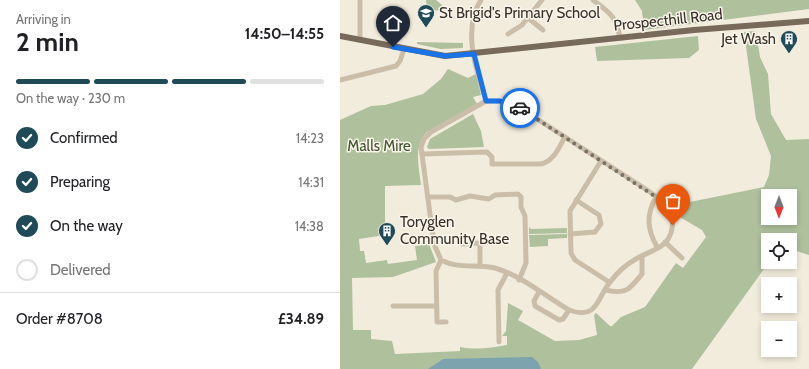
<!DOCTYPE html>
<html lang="en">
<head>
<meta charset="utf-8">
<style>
	body { margin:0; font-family:Cabin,sans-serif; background:#f2f2f2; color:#202124; height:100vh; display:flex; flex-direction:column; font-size:15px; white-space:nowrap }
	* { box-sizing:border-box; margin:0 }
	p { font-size:13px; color:#757577 }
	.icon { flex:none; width:22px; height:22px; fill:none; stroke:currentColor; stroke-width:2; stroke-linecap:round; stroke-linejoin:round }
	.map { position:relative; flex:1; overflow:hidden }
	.drawer { display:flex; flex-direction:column; background:#fff; width:340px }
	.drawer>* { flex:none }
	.needle { width:26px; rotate:180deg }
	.fabs { position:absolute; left:421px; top:189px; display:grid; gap:8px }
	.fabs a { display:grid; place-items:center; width:36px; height:36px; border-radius:0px; background:#fff; box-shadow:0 2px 6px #0003; font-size:20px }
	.pin { position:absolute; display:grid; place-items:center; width:34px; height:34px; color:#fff; margin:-41px -17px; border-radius:50% 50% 50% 0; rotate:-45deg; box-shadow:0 0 4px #0007 }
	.pin .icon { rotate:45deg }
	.courier { position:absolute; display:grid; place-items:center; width:40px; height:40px; margin:-20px; border:3px solid #1a73e8; border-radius:50%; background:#fff; color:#222; box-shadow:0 1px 5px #0007 }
	.headline em { font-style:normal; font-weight:800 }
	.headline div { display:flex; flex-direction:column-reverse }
	.headline { display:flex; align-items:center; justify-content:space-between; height:68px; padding:0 16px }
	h1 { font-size:26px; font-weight:800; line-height:30px }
	.bar { display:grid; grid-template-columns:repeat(4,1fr); gap:6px 4px; align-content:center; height:48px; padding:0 16px }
	.bar i { height:5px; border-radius:3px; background:#e0e0e0 }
	.bar .current { background:#1f4a57 }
	.bar p { grid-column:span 4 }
	.line { display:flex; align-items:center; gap:10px; padding:0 16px; border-top:1px solid #e0e0e0 }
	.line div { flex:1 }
	ol { padding:0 16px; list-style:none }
	li { display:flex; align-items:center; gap:12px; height:44px }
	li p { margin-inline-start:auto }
	li .icon { padding:4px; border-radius:50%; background:#1f4a57; color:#fff; stroke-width:4 }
	li:last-child { color:#757577 }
	li i { width:22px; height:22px; border:2px solid #e0e0e0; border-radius:50% }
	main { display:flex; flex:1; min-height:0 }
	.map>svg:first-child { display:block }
	.green { fill:#afc09d; fill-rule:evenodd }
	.water { fill:#7da3ae }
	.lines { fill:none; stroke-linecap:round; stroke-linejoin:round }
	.minor { stroke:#cabea9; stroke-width:5 }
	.major { stroke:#786a5a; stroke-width:6 }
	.done { stroke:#787268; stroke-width:4; stroke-dasharray:0 7.2 }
	.route { stroke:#1a73e8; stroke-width:5 }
	.labels { text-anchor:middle; stroke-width:3; stroke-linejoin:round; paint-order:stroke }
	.poi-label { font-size:15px; fill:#373029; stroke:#f9f5ea; text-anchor:start }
	.street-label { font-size:15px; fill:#373029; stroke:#f9f5ea }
	.park-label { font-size:15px; fill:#3f552d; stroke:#f9f5ea }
</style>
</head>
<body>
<main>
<section class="drawer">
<div class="headline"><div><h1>2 min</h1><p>Arriving in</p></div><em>14:50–14:55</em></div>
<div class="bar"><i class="current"></i><i class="current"></i><i class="current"></i><i></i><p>On the way · 230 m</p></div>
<ol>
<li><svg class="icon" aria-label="check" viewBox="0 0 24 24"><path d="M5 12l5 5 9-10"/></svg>Confirmed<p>14:23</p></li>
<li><svg class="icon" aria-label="check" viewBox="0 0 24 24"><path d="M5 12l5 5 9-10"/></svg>Preparing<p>14:31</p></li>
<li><svg class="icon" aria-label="check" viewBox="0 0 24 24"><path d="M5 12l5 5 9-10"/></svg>On the way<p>14:38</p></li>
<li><i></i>Delivered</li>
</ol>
<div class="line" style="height:52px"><div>Order #8708</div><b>£34.89</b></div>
</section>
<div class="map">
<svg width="469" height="369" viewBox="0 0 469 369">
	<rect width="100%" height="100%" fill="#f2ecdd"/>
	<g class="green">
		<path d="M86,0H96L108,10L87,11Z"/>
		<path d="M295,0H469V9L304,30L302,11Z"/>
		<path d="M414,31L416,32L420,57L428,74L431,114L446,140L469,139V255L450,249V240H428L429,262L352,369H0V120L31,106L45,105L83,94L101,79L108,69L128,78L136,74L141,95L133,97L137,104L87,132C73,145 79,168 81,185L45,186V235L19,239L20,251H24L26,263L47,260L48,264L77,260L75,246L89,244L96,262L53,277L12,278L13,330H31V339L52,341L55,354L120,351V347C137,350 151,348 167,345V336H162L166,331L168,303L183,311L178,320L215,341L239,340L257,335L254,315L256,313L270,326H272L281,317L305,307L336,263L343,268L366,237L362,230L338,216L335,209L330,206L424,187L429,175L431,156L416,119L404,32ZM428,196H450V218H428Z"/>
		<path d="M358,36L359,50L349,58L257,61L255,47Z"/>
		<path d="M77,42L123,43V48L101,49L77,44Z"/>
		<path d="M133,114L141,131L144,147L89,149L87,147L90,139Z"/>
		<path d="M189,227L191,229L227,228V233L189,234Z"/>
		<path d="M227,234V238L208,239V246L190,247L189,235Z"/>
	</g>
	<path class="water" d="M192,357L198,362L201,369H88L103,359Z"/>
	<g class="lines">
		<g class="minor">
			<path d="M20,0V40"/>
			<path d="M141,0C122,29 136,70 146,101"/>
			<path d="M253,0C270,13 276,16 280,38"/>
			<path d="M188,18L203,30"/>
			<path d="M168,34L182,25L202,0"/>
			<path d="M0,80L56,66L60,61L64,49"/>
			<path d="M146,101H159L180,108L304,188C310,192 316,196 322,201C334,211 336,229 326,242C319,250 305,253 296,259C287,264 277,273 271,281C257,296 259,321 229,310C205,296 182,276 155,268C136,263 120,270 101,260L94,244L81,147L84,139L91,132Z"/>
			<path d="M82,154L147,152L152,157V164H201C214,161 219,147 225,137"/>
			<path d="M261,161L230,211L231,253L235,260L269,282"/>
			<path d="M88,197H110L116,200L130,196L149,199L155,195L178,194L181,197V207L185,216L186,263L179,280"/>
			<path d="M316,197C306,215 307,229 317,247"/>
			<path d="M230,234L255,232L261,224L259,215L236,200"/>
			<path d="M325,242L342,258"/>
			<path d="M140,243V266"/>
			<path d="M122,244L158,242"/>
			<path d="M101,260L96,271L97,322H106"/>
			<path d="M266,290C286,295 290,289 302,274V256"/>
			<path d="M199,292L194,301L195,306L219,320L223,319L229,310"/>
			<path d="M53,306H96"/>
			<path d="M159,342L158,290L167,273"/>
		</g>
		<path class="major" d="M0,36L105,56L354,30L469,21"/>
	</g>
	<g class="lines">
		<path class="done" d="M180,108L322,201L331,213L333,225"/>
		<path class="route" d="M53,47L105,56L134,54L146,101H160L180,108"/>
	</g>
	<defs>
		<symbol id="school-pin" viewBox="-11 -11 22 30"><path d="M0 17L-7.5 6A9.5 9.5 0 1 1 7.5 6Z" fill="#1f4a57" stroke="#f9f5ea"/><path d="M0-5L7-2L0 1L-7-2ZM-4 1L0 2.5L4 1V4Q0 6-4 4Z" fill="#fff"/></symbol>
		<symbol id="building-pin" viewBox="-11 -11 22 30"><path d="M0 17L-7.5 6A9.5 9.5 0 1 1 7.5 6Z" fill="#1f4a57" stroke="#f9f5ea"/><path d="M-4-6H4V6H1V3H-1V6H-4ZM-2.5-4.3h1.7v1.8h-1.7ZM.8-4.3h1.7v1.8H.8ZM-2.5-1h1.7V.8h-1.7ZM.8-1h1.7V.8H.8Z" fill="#fff"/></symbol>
	</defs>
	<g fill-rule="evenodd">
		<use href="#school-pin" x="76" y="3" width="20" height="27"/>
		<use href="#building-pin" x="439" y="29" width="20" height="27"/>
		<use href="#building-pin" x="37" y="221" width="20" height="27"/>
	</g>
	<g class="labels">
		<g class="poi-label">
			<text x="99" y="18">St Brigid's Primary School</text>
			<text x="436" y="44" text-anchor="end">Jet Wash</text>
			<text x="60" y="227">Toryglen<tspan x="60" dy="17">Community Base</tspan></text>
		</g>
		<g class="street-label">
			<text transform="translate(328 20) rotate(-6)" y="5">Prospecthill Road</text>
		</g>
		<g class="park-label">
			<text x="39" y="151">Malls Mire</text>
		</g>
	</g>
</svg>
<div class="fabs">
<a><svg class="needle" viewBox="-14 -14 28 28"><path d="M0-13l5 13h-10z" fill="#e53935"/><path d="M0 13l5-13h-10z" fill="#757577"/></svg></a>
<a><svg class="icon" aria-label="locate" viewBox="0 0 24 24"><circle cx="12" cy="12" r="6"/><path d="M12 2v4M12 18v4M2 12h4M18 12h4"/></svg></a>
<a>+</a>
<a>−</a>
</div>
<div class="pin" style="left:333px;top:225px;background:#ea580c"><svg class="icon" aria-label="bag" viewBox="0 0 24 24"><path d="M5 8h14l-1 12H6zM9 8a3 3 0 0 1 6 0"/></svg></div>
<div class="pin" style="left:53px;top:47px;background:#1f2937"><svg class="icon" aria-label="home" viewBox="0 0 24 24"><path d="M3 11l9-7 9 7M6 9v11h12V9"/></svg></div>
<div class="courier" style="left:180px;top:108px"><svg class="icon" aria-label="car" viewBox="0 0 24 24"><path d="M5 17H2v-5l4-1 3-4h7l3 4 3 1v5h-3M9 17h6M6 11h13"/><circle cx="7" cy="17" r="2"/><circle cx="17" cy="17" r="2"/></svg></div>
</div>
</main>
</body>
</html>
